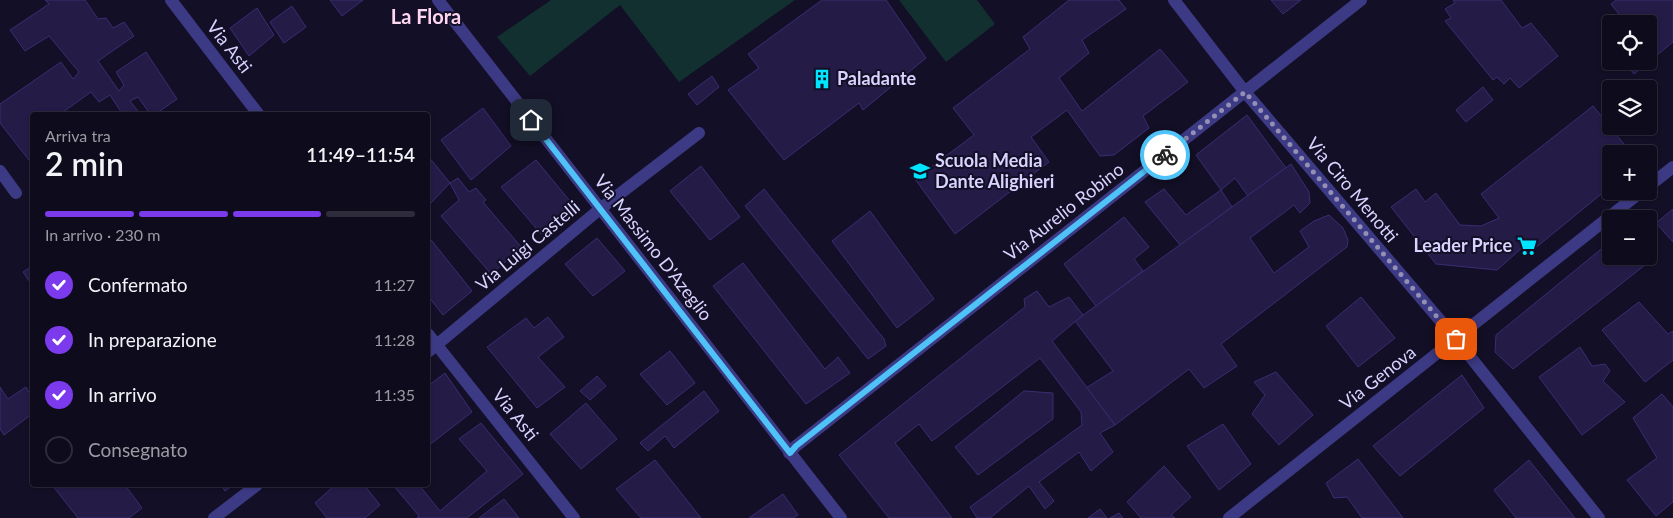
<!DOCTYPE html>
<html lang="it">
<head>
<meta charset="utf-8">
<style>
	body { margin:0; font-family:Lato,sans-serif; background:#1c1929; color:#f1f3f6; height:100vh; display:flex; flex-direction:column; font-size:19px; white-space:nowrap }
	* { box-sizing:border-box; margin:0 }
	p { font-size:16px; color:#9b9ba3 }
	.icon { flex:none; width:28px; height:28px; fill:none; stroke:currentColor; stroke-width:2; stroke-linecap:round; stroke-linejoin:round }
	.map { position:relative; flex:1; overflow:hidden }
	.drawer { position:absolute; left:30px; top:112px; width:400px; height:375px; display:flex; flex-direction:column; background:#0e0b1c; border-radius:5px; box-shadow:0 1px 4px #0004,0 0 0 1px #2e2b3b }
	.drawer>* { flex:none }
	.tools { position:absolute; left:1602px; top:15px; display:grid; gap:10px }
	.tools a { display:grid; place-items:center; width:55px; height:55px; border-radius:5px; background:#0e0b1c; box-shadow:0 1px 4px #0004,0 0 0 1px #2e2b3b; font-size:25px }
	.pin { position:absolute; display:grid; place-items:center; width:42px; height:42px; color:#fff; margin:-21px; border-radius:10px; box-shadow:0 2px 8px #0006 }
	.courier { position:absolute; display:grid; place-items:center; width:50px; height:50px; margin:-25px; border:4px solid #4fc3f7; border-radius:50%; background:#fff; color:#222; box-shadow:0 1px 6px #0007 }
	.summary em { font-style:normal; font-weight:600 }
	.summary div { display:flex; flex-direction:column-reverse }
	.summary { display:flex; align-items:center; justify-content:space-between; height:85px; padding:0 15px }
	h1 { font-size:32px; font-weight:600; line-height:38px }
	.bar { display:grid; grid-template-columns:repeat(4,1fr); gap:8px 5px; align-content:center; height:60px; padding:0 15px }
	.bar i { height:6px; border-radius:4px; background:#2e2b3b }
	.bar .current { background:#7c3aed }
	.bar p { grid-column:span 4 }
	ol { padding:0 15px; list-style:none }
	li { display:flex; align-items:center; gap:15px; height:55px }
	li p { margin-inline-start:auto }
	li .icon { padding:5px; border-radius:50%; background:#7c3aed; color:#fff; stroke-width:4 }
	li:last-child { color:#9b9ba3 }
	li i { width:28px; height:28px; border:2px solid #2e2b3b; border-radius:50% }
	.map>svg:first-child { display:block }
	.green { fill:#12302f }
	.building { fill:#241b47; stroke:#3b2d73 }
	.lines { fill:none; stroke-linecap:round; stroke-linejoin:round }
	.street { stroke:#3d3a85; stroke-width:12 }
	.done { stroke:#948fb3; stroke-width:5; stroke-dasharray:0 9 }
	.route { stroke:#4fc3f7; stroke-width:6 }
	.labels { text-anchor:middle; stroke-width:4; stroke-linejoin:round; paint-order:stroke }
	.street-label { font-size:18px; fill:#d9d4ff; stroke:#130f26 }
	.poi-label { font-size:18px; font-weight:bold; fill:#d9d4ff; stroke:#130f26; text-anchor:start }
	.quarter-label { font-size:20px; font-weight:bold; fill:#ffd6f0; stroke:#130f26 }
</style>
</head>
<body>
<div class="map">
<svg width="1673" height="518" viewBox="0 0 1673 518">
	<rect width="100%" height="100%" fill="#130f26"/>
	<g class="green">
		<path d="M551,0H795L679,82L620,5L530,76L497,37Z"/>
		<path d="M899,0H977L995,24L946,62Z"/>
	</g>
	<g class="building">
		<path d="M45,0H85L98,19L106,18L113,28L124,22L134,36L98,61L119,91L124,85L116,72L146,52L177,99L154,115H151L138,97L130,101L141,115H123L110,95L99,102L91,92L59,115H32V164L0,123V104L61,62L73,79L79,72L49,36L25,51L10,30L49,4Z"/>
		<path d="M330,0H363L342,16Z"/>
		<path d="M822,0H886L926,58L863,110L859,103L784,160L728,90L759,68L748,54Z"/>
		<path d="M1069,0H1119L1126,9L1082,40L1089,53L1059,78L1082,111L1160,49L1188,82L1143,116L1149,128L1114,155L1100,156L1067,110L1031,137L1049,162L955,234L915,179L974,135L953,108L1030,49L1023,37Z"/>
		<path d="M1271,0H1301L1283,14Z"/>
		<path d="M1453,0H1501L1522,28L1531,23L1558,56L1519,88L1510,78L1504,84L1497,77L1493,80L1445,21L1451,18L1445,9L1455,3Z"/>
		<path d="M1616,0H1673V42L1634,74L1624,61H1649V24H1614L1622,18L1611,4Z"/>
		<path d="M292,6L306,27L284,43L270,22Z"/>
		<path d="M257,8L274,35L249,56L230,28Z"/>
		<path d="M1611,35V45L1606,39Z"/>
		<path d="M712,76L719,87L697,105L688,94Z"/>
		<path d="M1483,87L1493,100L1466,122L1456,110Z"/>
		<path d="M1593,106L1632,154H1611V186L1528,254L1523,247L1497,270L1436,264L1391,207L1416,189L1425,202L1436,193L1460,225L1481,226L1499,218L1481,194Z"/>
		<path d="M483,108L511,146L471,180L441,140Z"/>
		<path d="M1247,115L1286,168L1248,196L1235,178L1221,190L1196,155Z"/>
		<path d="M428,156L450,183L428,206Z"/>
		<path d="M536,160L574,206L541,234L501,187Z"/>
		<path d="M1291,164L1309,192L1310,203L1300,213L1294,205L1250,238L1274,273L1309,247L1300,231L1314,221L1329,215L1343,228L1348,240L1347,247L1221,344L1237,366L1204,388L1189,369L1115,425L1086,388L1113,371L1075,321Z"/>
		<path d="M701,166L740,217L710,240L670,191Z"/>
		<path d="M458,178L469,192L476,188L486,200L483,202L522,248L491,274L441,216L459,200L450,183Z"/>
		<path d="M764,189L884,339L886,346L868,359L745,206Z"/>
		<path d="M1164,189L1186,215L1221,190L1232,207L1180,245L1145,202Z"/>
		<path d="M1673,209V242L1656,223Z"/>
		<path d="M870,211L934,299L897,328L832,241Z"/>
		<path d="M1124,217L1149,247L1134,259L1143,271L1096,306L1064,264Z"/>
		<path d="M428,236L472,291L443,315L428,296Z"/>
		<path d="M597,238L625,271L593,296L565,264Z"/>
		<path d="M1611,241V256H1639L1645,265L1513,369L1495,352L1496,335Z"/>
		<path d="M743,263L825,369L838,357L850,373L806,404L713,286Z"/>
		<path d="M32,266V285L23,272Z"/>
		<path d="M1037,291L1049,307L1069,297L1083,315L1052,341L1115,425L1100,433L1113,452L1091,471L1079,452L1039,482L1054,501L1045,509L1029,486L990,518H977L970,507L1082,425L1081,412L1040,358L932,441L919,424L895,443L952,518H889L839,455L1025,307L1024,299Z"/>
		<path d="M1361,297L1395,338L1358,367L1326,326Z"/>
		<path d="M1639,302L1668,334L1673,331V360L1645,382L1602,330Z"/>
		<path d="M548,317L564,337L538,357L565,387L537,408L487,347L526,318L534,328Z"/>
		<path d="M1580,347L1592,366L1605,364L1610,371L1603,381L1625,402L1582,435L1539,377Z"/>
		<path d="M670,351L695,383L667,405L640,374Z"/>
		<path d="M1276,372L1313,415L1279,445L1252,414L1265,395L1254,382Z"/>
		<path d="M445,373L472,412L428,446V386Z"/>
		<path d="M1462,375L1484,408L1400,476L1373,446Z"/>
		<path d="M597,376L606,386L590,400L580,391Z"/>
		<path d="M0,387L8,399L26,387L32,398V414L4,435L0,429Z"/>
		<path d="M704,391L719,411L674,448L665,436L648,451L640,443Z"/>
		<path d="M1024,391L1053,393V419L978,475L955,447Z"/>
		<path d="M1662,394L1673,407V502L1656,516L1627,480L1657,458L1633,418Z"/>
		<path d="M586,403L617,439L581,469L550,434Z"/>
		<path d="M481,423L523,474L467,518H417L419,516L393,485H419L440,511L487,471L459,439Z"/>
		<path d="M1223,424L1251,464L1219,490L1187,446Z"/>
		<path d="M1358,459L1403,518H1362L1347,497L1334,498L1326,483Z"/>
		<path d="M655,460L701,518H641L616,489Z"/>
		<path d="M1529,460L1575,518H1516L1494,490Z"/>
		<path d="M1164,466L1191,497L1171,515L1175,518H1141L1127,502Z"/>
		<path d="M52,485H125L142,508L129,518H78Z"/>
		<path d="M221,485H233L225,491Z"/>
		<path d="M335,485H364L380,505L365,518H327L315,503Z"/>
		<path d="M783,494L798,515L793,518H749Z"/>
		<path d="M504,499L519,518H479Z"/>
		<path d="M1100,509L1107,518H1088Z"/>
		<path d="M1119,513L1123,518H1110Z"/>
	</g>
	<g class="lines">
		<g class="street">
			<path d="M171,0L259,115"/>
			<path d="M438,0L841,518"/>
			<path d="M1174,0L1245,92L1456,339L1599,518"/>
			<path d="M0,171L16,193"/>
			<path d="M1649,186L1673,167"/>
			<path d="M428,334L574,518"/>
			<path d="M428,352L600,209L699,133"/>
			<path d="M789,453L796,446L1361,0"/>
			<path d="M214,518L257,485"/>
			<path d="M1229,518L1642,191"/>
		</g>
	</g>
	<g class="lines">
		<path class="done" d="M1165,155L1245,92L1456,339"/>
		<path class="route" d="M531,120L790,453L796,446L1165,155"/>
	</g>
	<defs>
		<symbol id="building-bare" viewBox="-9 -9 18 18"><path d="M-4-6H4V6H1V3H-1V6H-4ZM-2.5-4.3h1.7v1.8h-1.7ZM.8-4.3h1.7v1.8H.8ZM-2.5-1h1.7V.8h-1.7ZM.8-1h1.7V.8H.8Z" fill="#00e5ff" stroke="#130f26" stroke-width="2.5" paint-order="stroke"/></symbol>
		<symbol id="school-bare" viewBox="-9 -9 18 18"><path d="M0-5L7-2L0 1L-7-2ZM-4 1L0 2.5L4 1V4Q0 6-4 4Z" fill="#00e5ff" stroke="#130f26" stroke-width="2.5" paint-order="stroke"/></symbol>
		<symbol id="supermarket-bare" viewBox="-9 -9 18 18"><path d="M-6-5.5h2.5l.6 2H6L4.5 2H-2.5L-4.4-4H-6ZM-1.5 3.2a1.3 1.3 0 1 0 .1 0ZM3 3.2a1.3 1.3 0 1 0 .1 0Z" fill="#00e5ff" stroke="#130f26" stroke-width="2.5" paint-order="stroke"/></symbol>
	</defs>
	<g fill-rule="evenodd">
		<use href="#building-bare" x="808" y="65" width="28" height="28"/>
		<use href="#school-bare" x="906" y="157" width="28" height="28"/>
		<use href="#supermarket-bare" x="1513" y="232" width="28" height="28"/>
	</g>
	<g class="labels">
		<g class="street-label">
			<text transform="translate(229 47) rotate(52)" y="6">Via Asti</text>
			<text transform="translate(1352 190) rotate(50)" y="6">Via Ciro Menotti</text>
			<text transform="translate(1064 212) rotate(-38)" y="6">Via Aurelio Robino</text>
			<text transform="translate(528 246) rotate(-40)" y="6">Via Luigi Castelli</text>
			<text transform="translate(653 248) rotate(52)" y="6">Via Massimo D'Azeglio</text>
			<text transform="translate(1378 378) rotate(-38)" y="6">Via Genova</text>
			<text transform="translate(515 415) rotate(51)" y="6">Via Asti</text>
		</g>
		<g class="poi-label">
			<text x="837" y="85">Paladante</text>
			<text x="935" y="167">Scuola Media<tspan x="935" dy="21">Dante Alighieri</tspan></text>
			<text x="1512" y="252" text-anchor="end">Leader Price</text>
		</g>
		<g class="quarter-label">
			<text x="426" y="24">La Flora</text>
		</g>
	</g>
</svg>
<div class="tools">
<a><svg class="icon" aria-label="locate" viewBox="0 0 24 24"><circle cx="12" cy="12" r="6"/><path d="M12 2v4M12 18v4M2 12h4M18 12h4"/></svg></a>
<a><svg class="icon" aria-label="layers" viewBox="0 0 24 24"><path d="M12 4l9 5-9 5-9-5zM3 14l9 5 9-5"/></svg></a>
<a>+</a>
<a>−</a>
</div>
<div class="pin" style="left:1456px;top:339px;background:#ea580c"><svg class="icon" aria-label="bag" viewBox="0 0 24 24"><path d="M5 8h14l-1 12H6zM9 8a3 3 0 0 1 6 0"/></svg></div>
<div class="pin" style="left:531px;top:120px;background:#1f2937"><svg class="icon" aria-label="home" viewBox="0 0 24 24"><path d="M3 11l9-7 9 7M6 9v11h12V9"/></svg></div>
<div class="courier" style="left:1165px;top:155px"><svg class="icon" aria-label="bike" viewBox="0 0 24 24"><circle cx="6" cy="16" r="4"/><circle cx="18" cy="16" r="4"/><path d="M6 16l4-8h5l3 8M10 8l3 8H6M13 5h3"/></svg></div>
<section class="drawer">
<div class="summary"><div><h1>2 min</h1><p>Arriva tra</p></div><em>11:49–11:54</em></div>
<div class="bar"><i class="current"></i><i class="current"></i><i class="current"></i><i></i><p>In arrivo · 230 m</p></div>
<ol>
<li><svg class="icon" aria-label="check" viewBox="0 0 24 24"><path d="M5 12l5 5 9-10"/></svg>Confermato<p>11:27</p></li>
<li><svg class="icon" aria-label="check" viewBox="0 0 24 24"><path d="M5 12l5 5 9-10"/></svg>In preparazione<p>11:28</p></li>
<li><svg class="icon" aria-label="check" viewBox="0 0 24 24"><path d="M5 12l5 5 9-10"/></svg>In arrivo<p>11:35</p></li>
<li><i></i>Consegnato</li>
</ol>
</section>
</div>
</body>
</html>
